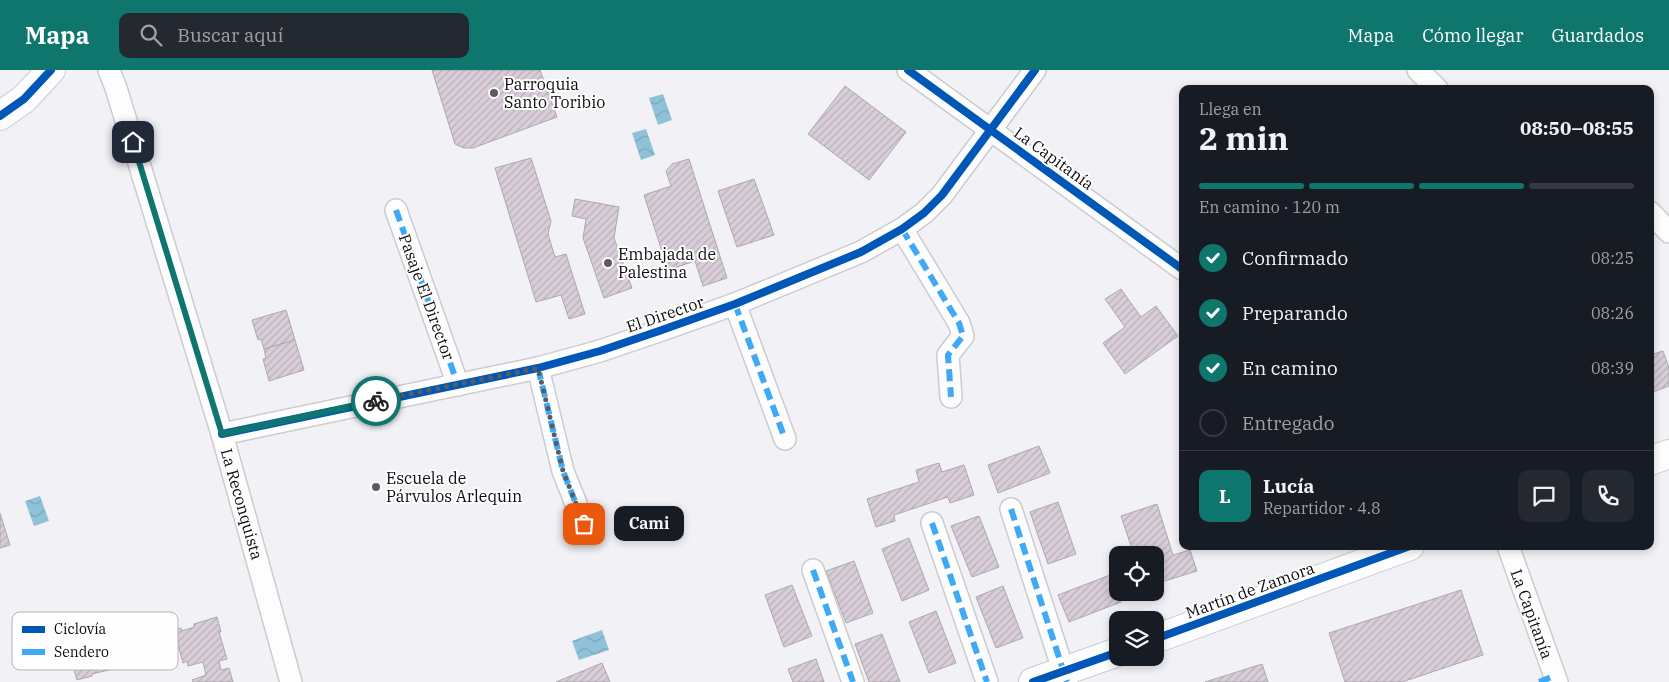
<!DOCTYPE html>
<html lang="es">
<head>
<meta charset="utf-8">
<style>
	body { margin:0; font-family:"IBM Plex Serif",serif; background:#242831; color:#f1f3f6; height:100vh; display:flex; flex-direction:column; font-size:19px; white-space:nowrap }
	* { box-sizing:border-box; margin:0 }
	p { font-size:16px; color:#9ea1a6 }
	.icon { flex:none; width:28px; height:28px; fill:none; stroke:currentColor; stroke-width:2; stroke-linecap:round; stroke-linejoin:round }
	.map { position:relative; flex:1; overflow:hidden }
	.panel { position:absolute; left:1179px; top:15px; width:475px; height:465px; display:flex; flex-direction:column; background:#171b24; border-radius:10px; box-shadow:0 2px 8px #0003 }
	.panel>* { flex:none }
	.tools { position:absolute; left:1109px; top:476px; display:grid; gap:10px }
	.tools a { display:grid; place-items:center; width:55px; height:55px; border-radius:10px; background:#171b24; box-shadow:0 2px 8px #0003; font-size:25px }
	.pin { position:absolute; display:grid; place-items:center; width:42px; height:42px; color:#fff; margin:-21px; border-radius:10px; box-shadow:0 2px 8px #0006 }
	.courier { position:absolute; display:grid; place-items:center; width:50px; height:50px; margin:-25px; border:4px solid #0f766e; border-radius:50%; background:#fff; color:#222; box-shadow:0 1px 6px #0007 }
	.bubble { position:absolute; height:35px; border-radius:10px; background:#171b24; box-shadow:0 2px 8px #0003; font-size:16px; font-weight:700; line-height:35px; text-align:center }
	.head em { font-style:normal; font-weight:700 }
	.head div { display:flex; flex-direction:column-reverse }
	.head { display:flex; align-items:center; justify-content:space-between; height:85px; padding:0 20px }
	h1 { font-size:32px; font-weight:700; line-height:38px }
	.bar { display:grid; grid-template-columns:repeat(4,1fr); gap:8px 5px; align-content:center; height:60px; padding:0 20px }
	.bar i { height:6px; border-radius:4px; background:#363941 }
	.bar .current { background:#0f766e }
	.bar p { grid-column:span 4 }
	.line { display:flex; align-items:center; gap:12px; padding:0 20px; border-top:1px solid #363941 }
	.line div { flex:1 }
	.round { display:grid; place-items:center; flex:none; width:52px; height:52px; border-radius:10px; background:#242831 }
	ol { padding:0 20px; list-style:none }
	li { display:flex; align-items:center; gap:15px; height:55px }
	li p { margin-inline-start:auto }
	li .icon { padding:5px; border-radius:50%; background:#0f766e; color:#fff; stroke-width:4 }
	li:last-child { color:#9ea1a6 }
	li i { width:28px; height:28px; border:2px solid #363941; border-radius:50% }
	header { display:flex; align-items:center; gap:30px; box-sizing:border-box; height:70px; padding:0 25px; background:#0f766e; color:#fff }
	header strong { font-size:24px }
	nav { display:flex; gap:28px; margin-inline-start:auto; font-size:18px }
	.search { width:350px; height:45px; background:#242831; display:flex; align-items:center; gap:12px; box-sizing:border-box; padding:0 18px; border-radius:10px; color:#9ea1a6; font-size:19px }
	.map>svg:first-child { display:block }
	.water { fill:url(#water-waves) }
	.building { fill:url(#building-hatch); stroke:#abaaad }
	.lines { fill:none; stroke-linecap:round; stroke-linejoin:round }
	.street-casing { stroke:#cccbce; stroke-width:24 }
	.secondary-casing { stroke:#cccbce; stroke-width:30 }
	.street { stroke:#fdfdfe; stroke-width:21 }
	.secondary { stroke:#fdfdfe; stroke-width:28 }
	.quiet { stroke:#3fa9f5; stroke-width:6; stroke-dasharray:12 6; stroke-linecap:butt }
	.cycleway-casing { stroke:#fefefe; stroke-width:11 }
	.cycleway { stroke:#0057b8; stroke-width:8 }
	.done { stroke:#5c5c5f; stroke-width:5; stroke-dasharray:0 9 }
	.route { stroke:#0f766e; stroke-width:6 }
	.poi-dot { fill:#5c5c5f; stroke:#fefefe; stroke-width:2 }
	.labels { text-anchor:middle; stroke-width:4; stroke-linejoin:round; paint-order:stroke }
	.poi-label { font-size:16px; fill:#0c0c0e; stroke:#fefefe; text-anchor:start }
	.street-label { font-size:16px; fill:#0c0c0e; stroke:#fefefe }
	.key { fill:#fefefe; stroke:#b5b5b6; stroke-width:1 }
	.key-label { font-size:14px; fill:#0c0c0e }
</style>
</head>
<body>
<header>
<strong>Mapa</strong>
<div class="search"><svg class="icon" aria-label="search" viewBox="0 0 24 24"><circle cx="10" cy="10" r="6"/><path d="M15 15l6 6"/></svg>Buscar aquí</div>
<nav><a>Mapa</a><a>Cómo llegar</a><a>Guardados</a></nav>
</header>
<div class="map">
<svg width="1669" height="612" viewBox="0 0 1669 612">
	<defs>
		<pattern id="water-waves" width="16" height="10" patternUnits="userSpaceOnUse" patternTransform="scale(1.25)"><rect width="16" height="10" fill="#8fc2d9"/><path d="M0 5q4-4 8 0t8 0" fill="none" stroke="#7aa6b9"/></pattern>
		<pattern id="building-hatch" width="6" height="6" patternUnits="userSpaceOnUse" patternTransform="scale(1.25)"><rect width="6" height="6" fill="#d8cdd8"/><path d="M-1 1l2-2M0 6l6-6M5 7l2-2" fill="none" stroke="#b8afb8"/></pattern>
	</defs>
	<rect width="100%" height="100%" fill="#f2f1f6"/>
	<g class="water">
		<path d="M663,24L672,50L658,55L649,28Z"/>
		<path d="M646,59L655,85L641,90L632,63Z"/>
		<path d="M40,426L49,451L34,456L25,431Z"/>
		<path d="M602,560L609,580L579,590L572,571Z"/>
	</g>
	<g class="building">
		<path d="M432,0H540L557,47L473,78H464L455,74Z"/>
		<path d="M845,16L906,62L869,110L808,64Z"/>
		<path d="M531,88L551,151L548,164L555,187L566,184L585,244L569,249L561,225L536,232L495,98Z"/>
		<path d="M689,89L727,208L703,216L695,191L668,200L644,125L671,116L666,101L672,94Z"/>
		<path d="M754,109L774,165L737,177L718,121Z"/>
		<path d="M575,129L619,137L614,168L632,218L604,228L583,168L586,149L572,146Z"/>
		<path d="M1121,219L1141,247L1156,236L1178,266L1125,304L1103,273L1125,257L1105,229Z"/>
		<path d="M286,240L295,270L264,279L261,269L258,270L252,250Z"/>
		<path d="M295,270L304,300L269,311L263,289L266,288L264,279Z"/>
		<path d="M1663,281L1669,298V316L1650,323V285Z"/>
		<path d="M1039,376L1050,403L998,423L988,395Z"/>
		<path d="M939,393L942,402L964,395L974,425L950,433L948,427L894,445L895,451L876,457L867,429L919,412L916,400Z"/>
		<path d="M1058,432L1076,484L1048,494L1030,442Z"/>
		<path d="M1157,434L1173,485L1190,480L1197,501L1155,514V485H1134L1121,446Z"/>
		<path d="M0,443L10,475L0,478Z"/>
		<path d="M979,446L999,497L972,507L951,456Z"/>
		<path d="M909,468L929,520L902,531L882,479Z"/>
		<path d="M854,491L873,543L846,553L826,501Z"/>
		<path d="M1110,505L1121,532L1069,552L1058,525Z"/>
		<path d="M792,515L812,566L784,577L765,525Z"/>
		<path d="M1003,516L1023,568L996,578L976,527Z"/>
		<path d="M1461,520L1483,585L1402,612H1345L1329,563Z"/>
		<path d="M936,541L956,593L929,603L909,552Z"/>
		<path d="M156,543L158,551H155L158,563L161,562L167,585L153,589L152,587L126,595L125,591L116,593L117,598L92,604V606L77,610L70,586L73,585L70,573L67,574L65,568L106,558L110,573L119,571L114,554Z"/>
		<path d="M217,547L221,562H219L227,589L219,591L221,600L229,598L233,612H193L192,610L206,605L203,592L188,596L187,591L183,593L174,560L181,558L182,561L194,557V554Z"/>
		<path d="M882,564L900,612H869L855,574Z"/>
		<path d="M816,589L824,612H793L788,599Z"/>
		<path d="M602,593L610,612H556Z"/>
		<path d="M1262,594L1268,612H1205Z"/>
	</g>
	<g class="lines">
		<defs>
			<g id="street">
				<path d="M109,0L116,18L222,364L291,612"/>
				<path d="M908,0L1182,199"/>
				<path d="M1418,0L1437,19"/>
				<path d="M396,140L458,315"/>
				<path d="M1650,142L1669,162"/>
				<path d="M902,159L959,253L963,266L948,285L951,327"/>
				<path d="M735,234L785,369"/>
				<path d="M538,298L563,401L584,454"/>
				<path d="M222,364L538,298L600,281L659,261L735,234L861,182L902,159L924,143L942,125L1035,0"/>
				<path d="M1011,439L1067,612"/>
				<path d="M932,453L987,612"/>
				<path d="M1508,476L1557,612"/>
				<path d="M813,500L853,612"/>
			</g>
			<g id="secondary">
				<path d="M0,46L24,29L51,0"/>
				<path d="M1650,391L1669,384"/>
				<path d="M1155,569L1410,476"/>
				<path d="M1033,612L1118,582"/>
			</g>
		</defs>
		<use href="#street" class="street-casing"/>
		<use href="#secondary" class="secondary-casing"/>
		<use href="#street" class="street"/>
		<use href="#secondary" class="secondary"/>
		<g class="quiet">
			<path d="M396,140L458,315"/>
			<path d="M902,159L959,253L963,266L948,285L951,327"/>
			<path d="M735,234L785,369"/>
			<path d="M538,298L563,401L584,454"/>
			<path d="M1011,439L1067,612"/>
			<path d="M932,453L987,612"/>
			<path d="M813,500L853,612"/>
			<path d="M1539,612L1554,606"/>
		</g>
		<defs>
			<g id="cycleway">
				<path d="M908,0L1182,199"/>
				<path d="M0,46L24,29L51,0"/>
				<path d="M222,364L538,298L600,281L659,261L735,234L861,182L902,159L924,143L942,125L1035,0"/>
				<path d="M1155,569L1410,476"/>
				<path d="M1033,612L1118,582"/>
			</g>
		</defs>
		<use href="#cycleway" class="cycleway-casing"/>
		<use href="#cycleway" class="cycleway"/>
	</g>
	<g class="lines">
		<path class="done" d="M376,331L538,298L563,401L584,454"/>
		<path class="route" d="M133,72L222,364L376,331"/>
	</g>
	<g class="poi-dot">
		<circle cx="494" cy="23" r="5"/>
		<circle cx="608" cy="193" r="5"/>
		<circle cx="376" cy="417" r="5"/>
	</g>
	<g class="labels">
		<g class="poi-label">
			<text x="504" y="20">Parroquia<tspan x="504" dy="18">Santo Toribio</tspan></text>
			<text x="618" y="190">Embajada de<tspan x="618" dy="18">Palestina</tspan></text>
			<text x="386" y="414">Escuela de<tspan x="386" dy="18">Párvulos Arlequin</tspan></text>
		</g>
		<g class="street-label">
			<text transform="translate(1054 88) rotate(36)" y="6">La Capitanía</text>
			<text transform="translate(427 227) rotate(70)" y="6">Pasaje El Director</text>
			<text transform="translate(665 244) rotate(-19)" y="6">El Director</text>
			<text transform="translate(242 434) rotate(74)" y="6">La Reconquista</text>
			<text transform="translate(1250 520) rotate(-20)" y="6">Martín de Zamora</text>
			<text transform="translate(1532 544) rotate(70)" y="6">La Capitanía</text>
		</g>
	</g>
	<rect x="12" y="542" width="166" height="58" rx="8" class="key"/>
	<rect x="22" y="556" width="23" height="7" fill="#0057b8"/>
	<rect x="22" y="579" width="23" height="6" fill="#3fa9f5"/>
	<g class="key-label">
		<text x="54" y="564">Ciclovía</text>
		<text x="54" y="587">Sendero</text>
	</g>
</svg>
<div class="tools">
<a><svg class="icon" aria-label="locate" viewBox="0 0 24 24"><circle cx="12" cy="12" r="6"/><path d="M12 2v4M12 18v4M2 12h4M18 12h4"/></svg></a>
<a><svg class="icon" aria-label="layers" viewBox="0 0 24 24"><path d="M12 4l9 5-9 5-9-5zM3 14l9 5 9-5"/></svg></a>
</div>
<div class="pin" style="left:584px;top:454px;background:#ea580c"><svg class="icon" aria-label="bag" viewBox="0 0 24 24"><path d="M5 8h14l-1 12H6zM9 8a3 3 0 0 1 6 0"/></svg></div>
<div class="pin" style="left:133px;top:72px;background:#1f2937"><svg class="icon" aria-label="home" viewBox="0 0 24 24"><path d="M3 11l9-7 9 7M6 9v11h12V9"/></svg></div>
<div class="courier" style="left:376px;top:331px"><svg class="icon" aria-label="bike" viewBox="0 0 24 24"><circle cx="6" cy="16" r="4"/><circle cx="18" cy="16" r="4"/><path d="M6 16l4-8h5l3 8M10 8l3 8H6M13 5h3"/></svg></div>
<div class="bubble" style="left:614px;top:436px;width:70px">Cami</div>
<section class="panel">
<div class="head"><div><h1>2 min</h1><p>Llega en</p></div><em>08:50–08:55</em></div>
<div class="bar"><i class="current"></i><i class="current"></i><i class="current"></i><i></i><p>En camino · 120 m</p></div>
<ol>
<li><svg class="icon" aria-label="check" viewBox="0 0 24 24"><path d="M5 12l5 5 9-10"/></svg>Confirmado<p>08:25</p></li>
<li><svg class="icon" aria-label="check" viewBox="0 0 24 24"><path d="M5 12l5 5 9-10"/></svg>Preparando<p>08:26</p></li>
<li><svg class="icon" aria-label="check" viewBox="0 0 24 24"><path d="M5 12l5 5 9-10"/></svg>En camino<p>08:39</p></li>
<li><i></i>Entregado</li>
</ol>
<div class="line" style="height:90px"><b class="round" style="background:#0f766e;color:#fff">L</b><div><b>Lucía</b><p>Repartidor · 4.8</p></div><a class="round"><svg class="icon" aria-label="chat" viewBox="0 0 24 24"><path d="M4 5h16v11H9l-5 4z"/></svg></a><a class="round"><svg class="icon" aria-label="phone" viewBox="0 0 24 24"><path d="M5 4h4l2 5-3 2q2 4 5 5l2-3 5 2v4C11 20 4 13 5 4z"/></svg></a></div>
</section>
</div>
</body>
</html>
